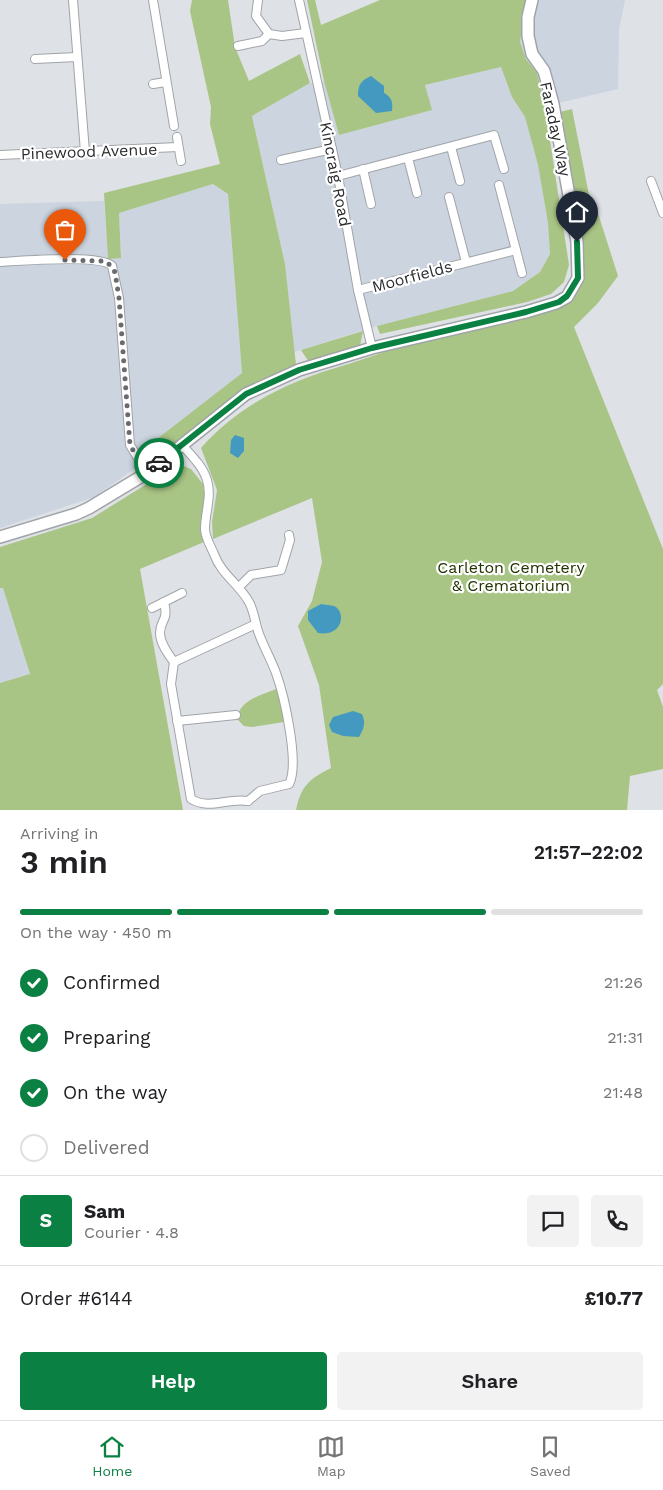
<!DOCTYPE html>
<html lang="en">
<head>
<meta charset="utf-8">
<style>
	body { margin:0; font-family:"Work Sans",sans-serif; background:#f2f2f2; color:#202124; height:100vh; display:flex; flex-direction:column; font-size:19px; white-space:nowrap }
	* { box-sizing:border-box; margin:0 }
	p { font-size:16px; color:#757577 }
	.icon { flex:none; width:28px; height:28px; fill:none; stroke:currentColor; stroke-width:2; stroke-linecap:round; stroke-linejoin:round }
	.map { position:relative; height:810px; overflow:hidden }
	.side { display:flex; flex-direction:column; background:#fff; flex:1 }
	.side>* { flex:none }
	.pin { position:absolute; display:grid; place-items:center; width:42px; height:42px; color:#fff; margin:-51px -21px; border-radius:50% 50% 50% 0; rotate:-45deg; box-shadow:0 0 5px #0007 }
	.pin .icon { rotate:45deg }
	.courier { position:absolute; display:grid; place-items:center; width:50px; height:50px; margin:-25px; border:4px solid #0b8043; border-radius:50%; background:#fff; color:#222; box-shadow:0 1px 6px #0007 }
	.overview em { font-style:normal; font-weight:600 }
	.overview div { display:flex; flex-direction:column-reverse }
	.overview { display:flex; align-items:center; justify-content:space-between; height:85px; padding:0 20px }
	h1 { font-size:32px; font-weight:600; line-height:38px }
	.bar { display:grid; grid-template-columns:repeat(4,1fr); gap:8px 5px; align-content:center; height:60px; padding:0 20px }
	.bar i { height:6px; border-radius:4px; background:#e0e0e0 }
	.bar .selected { background:#0b8043 }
	.bar p { grid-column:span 4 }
	.line { display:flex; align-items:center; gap:12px; padding:0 20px; border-top:1px solid #e0e0e0 }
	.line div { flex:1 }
	.round { display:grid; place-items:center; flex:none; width:52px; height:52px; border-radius:5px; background:#f2f2f2 }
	ol { padding:0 20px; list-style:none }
	li { display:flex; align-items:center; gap:15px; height:55px }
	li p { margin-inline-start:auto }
	li .icon { padding:5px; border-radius:50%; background:#0b8043; color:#fff; stroke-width:4 }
	li:last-child { color:#757577 }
	li i { width:28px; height:28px; border:2px solid #e0e0e0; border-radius:50% }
	.action { display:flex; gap:10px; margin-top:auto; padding:10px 20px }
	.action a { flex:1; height:58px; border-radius:5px; background:#0b8043; color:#fff; font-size:20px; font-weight:600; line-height:58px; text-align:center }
	.action a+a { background:#f2f2f2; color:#202124 }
	.menu { display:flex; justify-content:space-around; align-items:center; height:70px; border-top:1px solid #e0e0e0; background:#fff; font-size:14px; color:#757577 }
	.menu a { display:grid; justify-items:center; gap:2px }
	.menu .selected { color:#0b8043 }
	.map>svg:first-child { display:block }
	.built { fill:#cbd4df }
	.green { fill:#a9c585 }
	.water { fill:#4399bf }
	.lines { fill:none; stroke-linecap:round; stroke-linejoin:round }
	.street-casing { stroke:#a0a4a8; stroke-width:10 }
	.secondary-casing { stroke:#a0a4a8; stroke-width:14 }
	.street { stroke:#fff; stroke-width:8 }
	.secondary { stroke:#fff; stroke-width:11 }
	.done { stroke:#6a6b6e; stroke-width:5; stroke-dasharray:0 9 }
	.route { stroke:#0b8043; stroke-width:6 }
	.labels { text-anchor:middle; stroke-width:4.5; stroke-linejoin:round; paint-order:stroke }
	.street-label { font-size:16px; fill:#2b2c2e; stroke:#fff }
	.park-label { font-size:16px; fill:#223400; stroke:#fff }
</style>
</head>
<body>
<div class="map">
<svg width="663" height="810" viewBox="0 0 663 810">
	<rect width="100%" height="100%" fill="#dee1e6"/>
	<g class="built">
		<path d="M526,0H625L619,29L618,89L545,106L537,73L526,59L520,42Z"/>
		<path d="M501,67L512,97L525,117L538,165L548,223L550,254L540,272L513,291L377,326L294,352L285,264L252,116L310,83L324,81L339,135L431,110L425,85Z"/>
		<path d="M213,184L228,194L242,373L144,449L134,469L94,497L0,528V204L104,201L108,259L121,257L119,213Z"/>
		<path d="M3,587L30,675L0,683V588Z"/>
	</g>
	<g class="green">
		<path d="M192,0H228L235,47L249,81L300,54L310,83L252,116L285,264L296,365L245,389L158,457L149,458L142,453L144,449L242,373L228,194L213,184L119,213L121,258L108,259L104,193L220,164L210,124L211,107L190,11Z"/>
		<path d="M307,0H315L321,25L380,0H526L520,42L526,59L537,73L544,101L569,265L564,282L551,294L527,302L380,334L377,326L513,291L540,272L550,254L548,223L538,165L525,117L512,97L501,67L425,85L432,110L339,135L324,81Z"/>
		<path d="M572,109L590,200L581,203L576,199L560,112Z"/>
		<path d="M596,207L618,276L598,303L574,327L663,549V684L657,690L663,707V769L630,776L627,810H296C301,786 309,779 331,768L319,685L298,626L312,601L322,562L312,498L213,539L212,522L217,490L201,448C228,417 263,395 301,380C338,365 375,359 409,340L567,297C577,269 583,247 579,218L585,210Z"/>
		<path d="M363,331L360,346L309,362L301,350Z"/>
		<path d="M179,464L191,469L203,484L206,503L200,528L204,542L140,569L183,810H0V683L30,674L3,588H0V547L92,518Z"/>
		<path d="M278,688L284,722L252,727L244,726L237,719C239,699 263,695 278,688Z"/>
	</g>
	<g class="water">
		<path d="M371,76L384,86V93C392,97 393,103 392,111L376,113L358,96C358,84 361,81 371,76Z"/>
		<path d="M235,435L244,438V451L238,458L230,453L231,440Z"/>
		<path d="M321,604C325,605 330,605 334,606C346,611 344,637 318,633L308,620V611Z"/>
		<path d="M353,711L362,714C366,723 364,728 359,737L343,736L332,732L329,725L333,717Z"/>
	</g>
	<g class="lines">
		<defs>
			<g id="street">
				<path d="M73,0L85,152"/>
				<path d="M153,0L174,126"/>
				<path d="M258,0L256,16L269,34L282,36L306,33"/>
				<path d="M299,0L338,176L358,290L372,348"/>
				<path d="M238,46L262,41L269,34"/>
				<path d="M35,59L77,57"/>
				<path d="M153,84L166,82"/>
				<path d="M177,137L181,161"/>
				<path d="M451,147L460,181"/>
				<path d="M0,155L178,147"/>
				<path d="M408,158L417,193"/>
				<path d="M281,160L332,149"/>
				<path d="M363,169L371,204"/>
				<path d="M338,176L494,135L504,169"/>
				<path d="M651,181L663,213"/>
				<path d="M499,185L522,273"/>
				<path d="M449,197L466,262"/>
				<path d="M0,262C20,261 101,254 112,266L119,298L130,445L147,473"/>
				<path d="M358,290L516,250"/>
				<path d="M183,446C192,456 203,467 207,480C212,497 205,512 205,529C205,537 211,547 214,554C221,574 239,584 249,602C254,611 255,622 258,631C263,646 271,659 276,673C284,695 300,764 289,784L260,791L248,801"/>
				<path d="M239,587L251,575L281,570L290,540L289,535"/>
				<path d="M164,602C169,622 160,619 160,633C160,643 168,654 174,662"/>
				<path d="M152,608L182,593"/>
				<path d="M174,662L171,684L191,799C210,810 225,798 248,801"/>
				<path d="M174,662L256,624"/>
				<path d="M177,721L236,715"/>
			</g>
			<path id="secondary" d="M0,537L76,514L89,508L147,473L246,394L299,370L372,348L526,312L556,303L567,297L578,278L577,242L553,104L544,71L532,54L528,36V17L532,0"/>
		</defs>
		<use href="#street" class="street-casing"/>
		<use href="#secondary" class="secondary-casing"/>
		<use href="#street" class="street"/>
		<use href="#secondary" class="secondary"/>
	</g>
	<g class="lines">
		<path class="done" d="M65,260L102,261L108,263L115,272L119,298L130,445L146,473L159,463"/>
		<path class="route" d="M159,463L246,394L299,370L372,348L526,312L559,302L567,296L578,278L577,242"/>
	</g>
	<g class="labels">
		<g class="street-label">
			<text transform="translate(556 129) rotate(78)" y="6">Faraday Way</text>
			<text transform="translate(89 151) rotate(-2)" y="6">Pinewood Avenue</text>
			<text transform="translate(336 174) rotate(79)" y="6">Kincraig Road</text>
			<text transform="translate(412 276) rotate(-15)" y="6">Moorfields</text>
		</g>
		<g class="park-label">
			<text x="511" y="573">Carleton Cemetery<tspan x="511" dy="18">&amp; Crematorium</tspan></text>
		</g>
	</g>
</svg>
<div class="pin" style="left:65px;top:260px;background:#ea580c"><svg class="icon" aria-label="bag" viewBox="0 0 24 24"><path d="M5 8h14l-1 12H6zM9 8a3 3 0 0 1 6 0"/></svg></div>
<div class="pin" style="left:577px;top:242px;background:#1f2937"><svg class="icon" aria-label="home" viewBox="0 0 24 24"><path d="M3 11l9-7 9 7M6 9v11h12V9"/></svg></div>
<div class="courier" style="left:159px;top:463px"><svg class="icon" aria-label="car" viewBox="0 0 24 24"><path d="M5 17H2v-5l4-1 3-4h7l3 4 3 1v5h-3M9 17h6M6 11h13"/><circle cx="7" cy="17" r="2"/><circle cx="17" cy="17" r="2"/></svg></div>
</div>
<section class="side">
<div class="overview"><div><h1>3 min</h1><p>Arriving in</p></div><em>21:57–22:02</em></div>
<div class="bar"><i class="selected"></i><i class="selected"></i><i class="selected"></i><i></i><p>On the way · 450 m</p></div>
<ol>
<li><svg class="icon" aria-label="check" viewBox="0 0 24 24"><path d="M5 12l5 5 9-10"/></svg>Confirmed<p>21:26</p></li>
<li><svg class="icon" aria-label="check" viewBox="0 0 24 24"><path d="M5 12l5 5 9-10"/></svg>Preparing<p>21:31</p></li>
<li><svg class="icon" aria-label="check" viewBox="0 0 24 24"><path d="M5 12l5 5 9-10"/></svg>On the way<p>21:48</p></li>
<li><i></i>Delivered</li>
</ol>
<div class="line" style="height:90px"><b class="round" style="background:#0b8043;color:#fff">S</b><div><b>Sam</b><p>Courier · 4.8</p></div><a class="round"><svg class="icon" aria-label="chat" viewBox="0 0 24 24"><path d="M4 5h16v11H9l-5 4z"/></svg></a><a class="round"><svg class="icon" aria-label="phone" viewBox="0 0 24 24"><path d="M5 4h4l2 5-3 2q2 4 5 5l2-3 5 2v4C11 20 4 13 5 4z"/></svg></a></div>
<div class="line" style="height:65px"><div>Order #6144</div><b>£10.77</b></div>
<div class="action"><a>Help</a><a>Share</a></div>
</section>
<nav class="menu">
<a class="selected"><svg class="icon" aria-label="home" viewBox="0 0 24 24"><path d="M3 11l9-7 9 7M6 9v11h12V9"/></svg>Home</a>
<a><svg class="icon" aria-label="map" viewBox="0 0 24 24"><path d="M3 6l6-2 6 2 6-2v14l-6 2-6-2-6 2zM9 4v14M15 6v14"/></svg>Map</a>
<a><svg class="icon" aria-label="saved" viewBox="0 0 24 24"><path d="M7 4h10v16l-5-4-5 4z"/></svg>Saved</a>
</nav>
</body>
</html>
